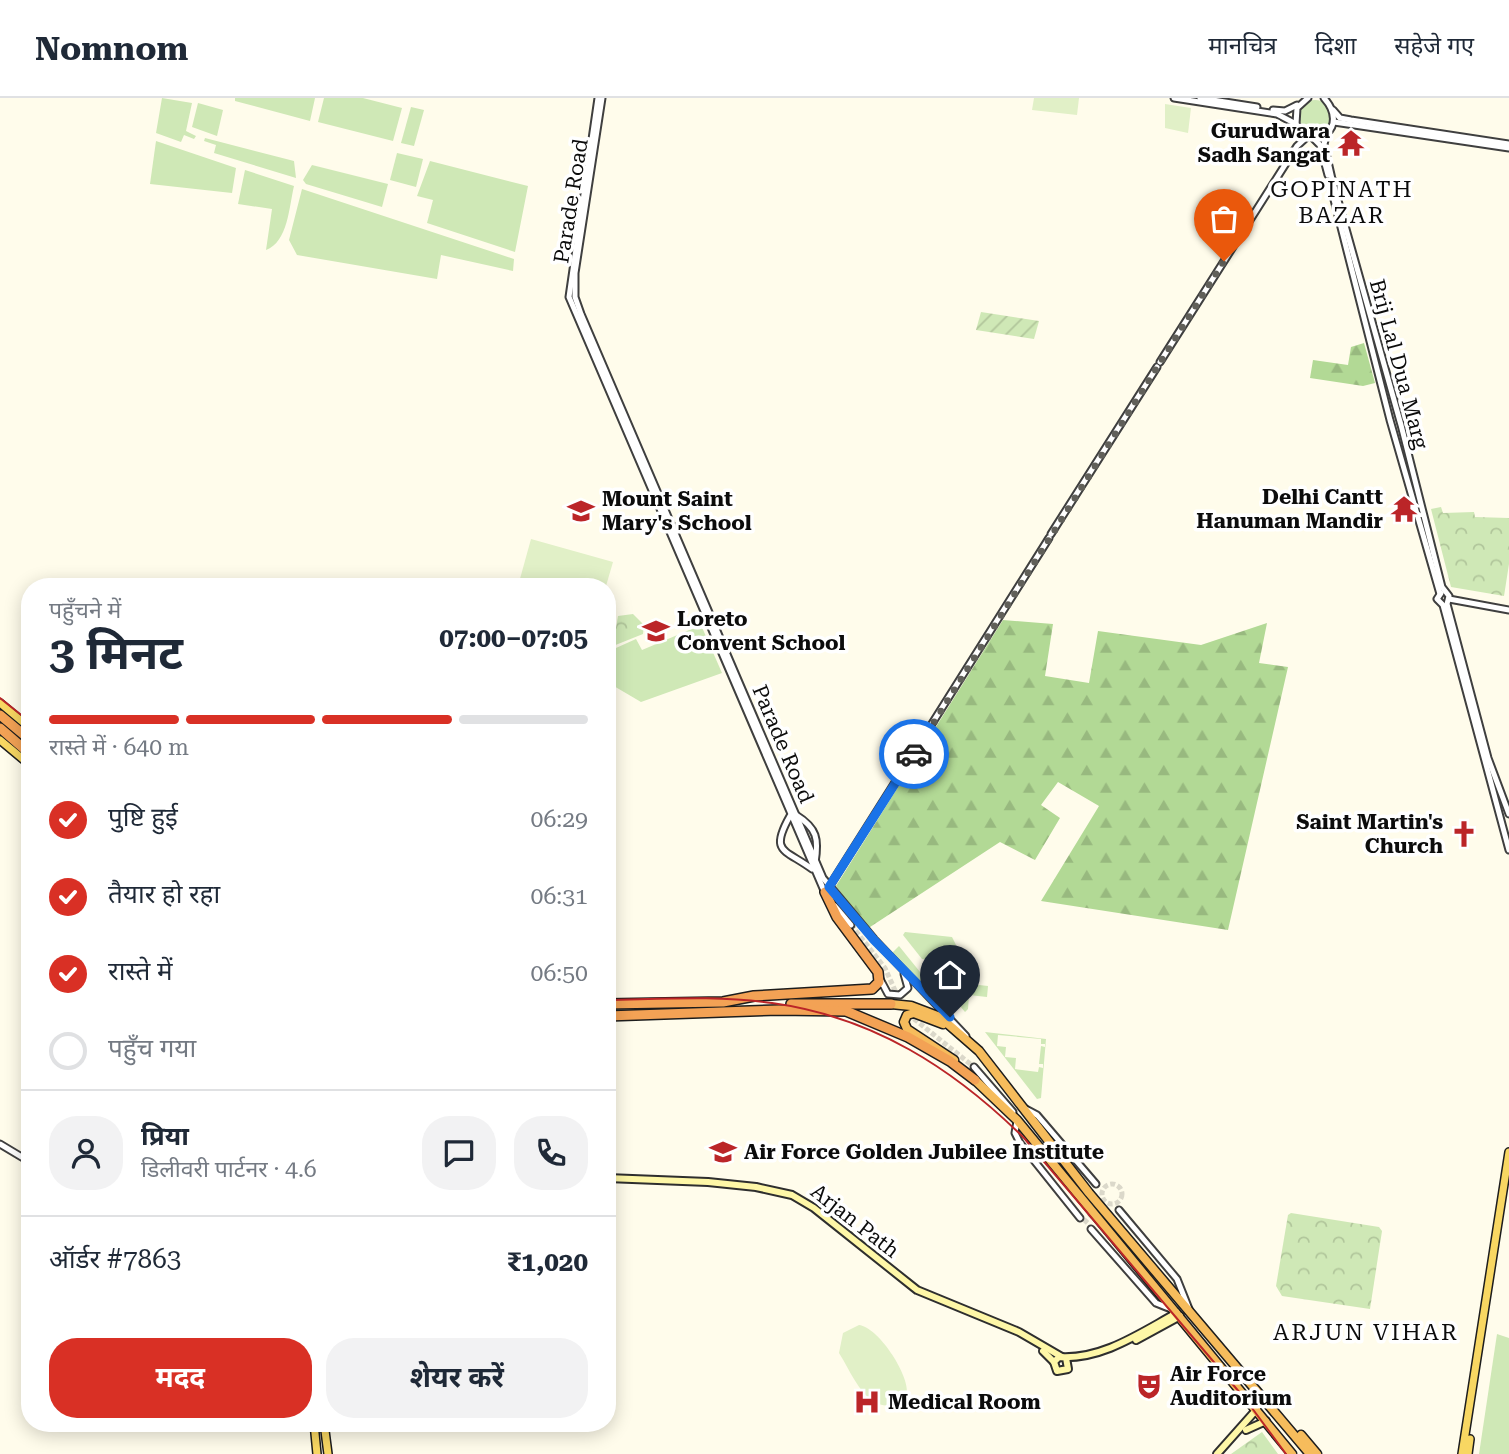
<!DOCTYPE html>
<html lang="hi">
<head>
<meta charset="utf-8">
<style>
	body { margin:0; font-family:"Roboto Serif","Noto Sans Devanagari",serif; background:#f2f2f3; color:#1f2937; height:100vh; display:flex; flex-direction:column; font-size:26px; white-space:nowrap }
	* { box-sizing:border-box; margin:0 }
	p { font-size:23px; color:#747a83 }
	.icon { flex:none; width:38px; height:38px; fill:none; stroke:currentColor; stroke-width:2; stroke-linecap:round; stroke-linejoin:round }
	.map { position:relative; flex:1; overflow:hidden }
	.sheet { position:absolute; left:21px; top:480px; width:595px; height:854px; display:flex; flex-direction:column; background:#fff; border-radius:28px; box-shadow:0 4px 18px #0003 }
	.sheet>* { flex:none }
	.pin { position:absolute; display:grid; place-items:center; width:60px; height:60px; color:#fff; margin:-72px -30px; border-radius:50% 50% 50% 0; rotate:-45deg; box-shadow:0 0 7px #0007 }
	.pin .icon { rotate:45deg }
	.courier { position:absolute; display:grid; place-items:center; width:70px; height:70px; margin:-35px; border:5px solid #1a73e8; border-radius:50%; background:#fff; color:#222; box-shadow:0 2px 9px #0007 }
	.headline em { font-style:normal; font-weight:700 }
	.headline div { display:flex; flex-direction:column-reverse }
	.headline { display:flex; align-items:center; justify-content:space-between; height:119px; padding:0 28px }
	h1 { font-size:46px; font-weight:700; line-height:52px }
	.bar { display:grid; grid-template-columns:repeat(4,1fr); gap:10px 7px; align-content:center; height:84px; padding:0 28px }
	.bar i { height:9px; border-radius:5px; background:#e0e1e3 }
	.bar .on { background:#d93025 }
	.bar p { grid-column:span 4 }
	.line { display:flex; align-items:center; gap:18px; padding:0 28px; border-top:2px solid #e0e1e3 }
	.line div { flex:1 }
	.round { display:grid; place-items:center; flex:none; width:74px; height:74px; border-radius:28px; background:#f2f2f3 }
	ol { padding:0 28px; list-style:none }
	li { display:flex; align-items:center; gap:21px; height:77px }
	li p { margin-inline-start:auto }
	li .icon { padding:7px; border-radius:50%; background:#d93025; color:#fff; stroke-width:4 }
	li:last-child { color:#747a83 }
	li i { width:38px; height:38px; border:4px solid #e0e1e3; border-radius:50% }
	.cta { display:flex; gap:14px; margin-top:auto; padding:14px 28px }
	.cta a { flex:1; height:80px; border-radius:28px; background:#d93025; color:#fff; font-size:28px; font-weight:700; line-height:80px; text-align:center }
	.cta a+a { background:#f2f2f3; color:#1f2937 }
	header { display:flex; align-items:center; gap:42px; box-sizing:border-box; height:98px; padding:0 35px; background:#fff; border-bottom:2px solid #e0e1e3 }
	header strong { font-size:33px }
	nav { display:flex; gap:38px; margin-inline-start:auto; font-size:24px }
	.map>svg:first-child { display:block }
	.grass { fill:#cfe8b6; fill-rule:evenodd }
	.forest { fill:url(#forest-firs) }
	.park { fill:url(#park-crowns) }
	.garden { fill:url(#garden-furrows) }
	.pitch { fill:#e1f0c7 }
	.lines { fill:none; stroke-linecap:round; stroke-linejoin:round }
	.tertiary-tunnel { stroke:#dbd8ca; stroke-width:5; stroke-dasharray:5 2.5; stroke-linecap:butt }
	.tertiary-casing { stroke:#3f3f3f; stroke-width:9 }
	.secondary-casing { stroke:#2e2e2e; stroke-width:10 }
	.primary-casing { stroke:#1d1d1d; stroke-width:10 }
	.trunk-casing { stroke:#1d1d1d; stroke-width:11 }
	.motorway-casing { stroke:#1d1d1d; stroke-width:12 }
	.tertiary { stroke:#fff; stroke-width:5 }
	.secondary { stroke:#fef7a7; stroke-width:6 }
	.primary { stroke:#f8d762; stroke-width:7 }
	.trunk { stroke:#f6bc5c; stroke-width:8 }
	.motorway { stroke:#f3a255; stroke-width:9 }
	.rail { stroke:#bb2528; stroke-width:2 }
	.done { stroke:#61605a; stroke-width:7; stroke-dasharray:0 12.6 }
	.route { stroke:#1a73e8; stroke-width:9 }
	.labels { text-anchor:middle; stroke-width:7; stroke-linejoin:round; paint-order:stroke }
	.poi-label { font-size:21px; font-weight:bold; fill:#0c0c0c; stroke:#fff; text-anchor:start }
	.street-label { font-size:21px; fill:#0c0c0c; stroke:#fff }
	.neighbourhood-label { font-size:23px; letter-spacing:2px; fill:#0c0c0c; stroke:#fff }
</style>
</head>
<body>
<header>
<strong>Nomnom</strong>
<nav><a>मानचित्र</a><a>दिशा</a><a>सहेजे गए</a></nav>
</header>
<div class="map">
<svg width="1509" height="1356" viewBox="0 0 1509 1356">
	<defs>
		<pattern id="forest-firs" width="22" height="20" patternUnits="userSpaceOnUse" patternTransform="scale(1.75)"><rect width="22" height="20" fill="#b2d995"/><path d="M5 1l3.5 6h-7zM16 11l3.5 6h-7z" fill="#98b97f"/></pattern>
		<pattern id="park-crowns" width="20" height="18" patternUnits="userSpaceOnUse" patternTransform="scale(1.75)"><rect width="20" height="18" fill="#cfe8b6"/><path d="M2 6a3 3 0 1 1 6 0M12 15a3 3 0 1 1 6 0" fill="none" stroke="#b1c69b"/></pattern>
		<pattern id="garden-furrows" width="10" height="10" patternUnits="userSpaceOnUse" patternTransform="scale(1.75)"><rect width="10" height="10" fill="#cfe8b6"/><path d="M-1 1l2-2M0 10L10 0M9 11l2-2" fill="none" stroke="#b1c69b"/></pattern>
	</defs>
	<rect width="100%" height="100%" fill="#fffceb"/>
	<g class="grass">
		<path d="M162,0L192,5L186,33L196,38L194,41L184,37L181,44L156,35Z"/>
		<path d="M235,0H315L310,23L235,3Z"/>
		<path d="M324,0H363L402,10L393,43L318,24Z"/>
		<circle cx="1315" cy="19" r="17"/>
		<path d="M198,5L223,12L217,38L192,29Z"/>
		<path d="M411,9L424,12L414,48L401,45Z"/>
		<path d="M205,40L294,63L296,80L214,55L216,47L204,43Z"/>
		<path d="M156,43L236,70L232,95L150,86Z"/>
		<path d="M397,55L423,61L416,89L390,82Z"/>
		<path d="M430,63L528,88L515,154L427,125L433,102L417,98Z"/>
		<path d="M312,67L388,86L382,109L306,86L303,82Z"/>
		<path d="M245,72L294,88C289,109 288,144 266,152L272,111L238,106Z"/>
		<path d="M302,91L514,161L513,173L441,157L437,181L297,157L289,142Z"/>
		<path d="M701,527L722,575L641,604L607,584V554L636,541L642,552Z"/>
		<path d="M905,834L952,839L956,847L940,862L922,861L903,837Z"/>
		<path d="M899,848L937,895L928,902L890,857Z"/>
		<path d="M959,852L969,855L974,866L969,878L959,883L943,866Z"/>
		<path d="M978,874L970,886L988,888L987,899L969,897L968,911L965,914L955,902L956,891Z"/>
		<path d="M985,934L1046,941L1041,1000L1037,1001ZM998,937L1041,941V946H1045V949L1041,948L1039,966H1043V970L1039,969L1038,974L1015,971L1016,960L1005,959L1006,949L997,948Z"/>
		<path d="M1497,1236L1509,1240V1356H1479Z"/>
	</g>
	<g class="forest">
		<path d="M1364,245L1375,285L1363,288L1310,280L1313,262L1348,267L1351,249Z"/>
		<path d="M1003,522L1053,526L1045,578L1089,585L1098,533L1201,547L1267,525L1259,565L1288,569L1228,832L1041,803L1099,708L1058,684L1041,707L1060,720L1035,762L1000,744L867,831L836,788Z"/>
	</g>
	<g class="park">
		<path d="M1441,409L1443,415L1474,414L1475,419L1509,420V466L1504,498L1451,489L1431,411Z"/>
		<path d="M633,516L644,527L643,536L613,548L618,518Z"/>
		<path d="M1291,1115L1379,1129L1382,1133L1370,1211L1282,1198L1276,1188L1288,1117Z"/>
		<path d="M1262,1334L1278,1356H1231Z"/>
	</g>
	<path class="garden" d="M981,214L1039,223L1034,241L976,232Z"/>
	<g class="pitch">
		<path d="M1034,0H1079L1077,17L1032,12Z"/>
		<path d="M1165,6L1191,10L1188,35L1165,30Z"/>
		<path d="M531,441L613,464L606,488H518Z"/>
		<path d="M859,1227C878,1229 909,1276 907,1295L894,1307C865,1313 852,1275 839,1255L843,1235Z"/>
	</g>
	<g class="lines">
		<g class="tertiary-tunnel">
			<path d="M851,827L885,870L902,908"/>
			<path d="M908,916L974,969"/>
			<circle cx="1112" cy="1096" r="10"/>
			<path d="M1084,1125L1095,1113"/>
		</g>
		<defs>
			<g id="tertiary">
				<path d="M598,0L569,199L825,795"/>
				<path d="M602,0L575,175V199L581,216L823,780L874,841L966,938"/>
				<path d="M1174,0L1277,16L1296,26"/>
				<path d="M1200,0L1257,9"/>
				<path d="M1308,0L1297,10L1296,26C1313,56 1351,30 1324,0"/>
				<path d="M1273,12L1285,13L1297,7"/>
				<path d="M1333,12L1340,20L1351,22L1509,46"/>
				<path d="M1334,24L1509,50"/>
				<path d="M1327,35L1324,46L1332,81L1401,327L1442,489L1449,498L1447,506L1488,660L1509,716"/>
				<path d="M1312,39L1320,47L1328,77"/>
				<path d="M1331,90L1390,322L1440,496"/>
				<path d="M1160,264L1297,48L1308,38"/>
				<path d="M1051,436L1157,269"/>
				<path d="M1441,495L1437,501L1443,507L1509,752"/>
				<path d="M1449,501L1509,512"/>
				<path d="M812,771C785,751 769,755 790,718L796,717C817,730 819,741 815,765"/>
				<path d="M829,789L1049,440"/>
				<path d="M835,808L851,827"/>
				<path d="M880,881L888,896L900,897L908,890L904,876"/>
				<path d="M974,969L1013,1014"/>
				<path d="M1022,1009L1037,1017L1096,1086"/>
				<path d="M1017,1023L1015,1035L1020,1045L1080,1120"/>
				<path d="M0,1046L30,1064"/>
				<path d="M1119,1112L1177,1181L1189,1211"/>
				<path d="M1091,1131L1156,1205L1176,1213"/>
			</g>
			<g id="secondary">
				<path d="M607,1080L708,1084L756,1089L792,1097L814,1110L917,1192L1019,1234L1062,1259"/>
				<path d="M1136,1242L1180,1218"/>
				<path d="M1043,1253L1054,1264"/>
				<path d="M1066,1260L1068,1271L1057,1273L1054,1264L1059,1259C1102,1262 1140,1235 1177,1215"/>
				<path d="M1246,1332L1266,1323"/>
				<path d="M1217,1356L1257,1311"/>
			</g>
			<g id="primary">
				<path d="M0,605L30,630"/>
				<path d="M0,642L30,667"/>
				<path d="M314,1325L317,1356"/>
				<path d="M324,1325L328,1356"/>
				<path d="M1462,1356L1509,1054"/>
				<path d="M1468,1356L1470,1341"/>
			</g>
			<g id="trunk">
				<path d="M891,906L911,908L940,919L979,953L1089,1095L1310,1356"/>
				<path d="M943,926L914,915L907,917L904,924L907,931L954,962"/>
				<path d="M975,982L1017,1022L1292,1356"/>
				<path d="M1301,1337L1317,1356"/>
			</g>
			<g id="motorway">
				<path d="M0,617L30,642"/>
				<path d="M0,630L30,656"/>
				<path d="M607,906L723,904L754,898L872,891L879,884L878,874L837,819L825,794"/>
				<path d="M791,906H891"/>
				<path d="M607,918L779,912L846,913L908,939L950,963L975,982"/>
			</g>
		</defs>
		<use href="#tertiary" class="tertiary-casing"/>
		<use href="#secondary" class="secondary-casing"/>
		<use href="#primary" class="primary-casing"/>
		<use href="#trunk" class="trunk-casing"/>
		<use href="#motorway" class="motorway-casing"/>
		<use href="#tertiary" class="tertiary"/>
		<use href="#secondary" class="secondary"/>
		<use href="#primary" class="primary"/>
		<use href="#trunk" class="trunk"/>
		<use href="#motorway" class="motorway"/>
		<g class="rail">
			<path d="M0,600L30,624"/>
			<path d="M607,902C662,901 718,897 772,905C873,919 953,970 1024,1040L1246,1302L1286,1356"/>
		</g>
	</g>
	<g class="lines">
		<path class="done" d="M914,656L1224,163"/>
		<path class="route" d="M914,656L829,789L874,842L950,919"/>
	</g>
	<defs>
		<symbol id="temple-bare" viewBox="-9 -9 18 18"><path d="M0-6L5-2H3V0L6.5 2.5H4V6H1.5V3h-3V6H-4V2.5H-6.5L-3 0V-2H-5Z" fill="#bb2528" stroke="#fff" stroke-width="2.5" paint-order="stroke"/></symbol>
		<symbol id="school-bare" viewBox="-9 -9 18 18"><path d="M0-5L7-2L0 1L-7-2ZM-4 1L0 2.5L4 1V4Q0 6-4 4Z" fill="#bb2528" stroke="#fff" stroke-width="2.5" paint-order="stroke"/></symbol>
		<symbol id="church-bare" viewBox="-9 -9 18 18"><path d="M-1.2-6h2.4v3.5h3.3v2.4h-3.3V6h-2.4V-.1h-3.3v-2.4h3.3Z" fill="#bb2528" stroke="#fff" stroke-width="2.5" paint-order="stroke"/></symbol>
		<symbol id="theatre-bare" viewBox="-9 -9 18 18"><path d="M-5-5.5Q0-4 5-5.5V0Q5 5 0 6Q-5 5-5 0ZM-3.3-2.5H-1v1.5H-3.3ZM1-2.5H3.3v1.5H1ZM-2.8 1Q0 5.5 2.8 1Z" fill="#bb2528" stroke="#fff" stroke-width="2.5" paint-order="stroke"/></symbol>
		<symbol id="hospital-bare" viewBox="-9 -9 18 18"><path d="M-5-5h3v3.5h4V-5h3V5h-3V1.5h-4V5h-3Z" fill="#bb2528" stroke="#fff" stroke-width="2.5" paint-order="stroke"/></symbol>
	</defs>
	<g fill-rule="evenodd">
		<use href="#temple-bare" x="1332" y="26" width="38" height="38"/>
		<use href="#temple-bare" x="1385" y="392" width="38" height="38"/>
		<use href="#school-bare" x="562" y="394" width="38" height="38"/>
		<use href="#school-bare" x="637" y="514" width="38" height="38"/>
		<use href="#church-bare" x="1445" y="717" width="38" height="38"/>
		<use href="#school-bare" x="704" y="1035" width="38" height="38"/>
		<use href="#theatre-bare" x="1130" y="1269" width="38" height="38"/>
		<use href="#hospital-bare" x="848" y="1285" width="38" height="38"/>
	</g>
	<g class="labels">
		<g class="poi-label">
			<text x="1330" y="40" text-anchor="end">Gurudwara<tspan x="1330" dy="24">Sadh Sangat</tspan></text>
			<text x="1383" y="406" text-anchor="end">Delhi Cantt<tspan x="1383" dy="24">Hanuman Mandir</tspan></text>
			<text x="602" y="408">Mount Saint<tspan x="602" dy="24">Mary's School</tspan></text>
			<text x="677" y="528">Loreto<tspan x="677" dy="24">Convent School</tspan></text>
			<text x="1443" y="731" text-anchor="end">Saint Martin's<tspan x="1443" dy="24">Church</tspan></text>
			<text x="744" y="1061">Air Force Golden Jubilee Institute</text>
			<text x="1170" y="1283">Air Force<tspan x="1170" dy="24">Auditorium</tspan></text>
			<text x="888" y="1311">Medical Room</text>
		</g>
		<g class="street-label">
			<text transform="translate(571 103) rotate(-81)" y="7">Parade Road</text>
			<text transform="translate(1399 266) rotate(75)" y="7">Brij Lal Dua Marg</text>
			<text transform="translate(783 646) rotate(67)" y="7">Parade Road</text>
			<text transform="translate(855 1123) rotate(38)" y="7">Arjan Path</text>
		</g>
		<g class="neighbourhood-label">
			<text x="1342" y="99">GOPINATH<tspan x="1342" dy="26">BAZAR</tspan></text>
			<text x="1366" y="1242">ARJUN VIHAR</text>
		</g>
	</g>
</svg>
<div class="pin" style="left:1224px;top:163px;background:#ea580c"><svg class="icon" aria-label="bag" viewBox="0 0 24 24"><path d="M5 8h14l-1 12H6zM9 8a3 3 0 0 1 6 0"/></svg></div>
<div class="pin" style="left:950px;top:919px;background:#1f2937"><svg class="icon" aria-label="home" viewBox="0 0 24 24"><path d="M3 11l9-7 9 7M6 9v11h12V9"/></svg></div>
<div class="courier" style="left:914px;top:656px"><svg class="icon" aria-label="car" viewBox="0 0 24 24"><path d="M5 17H2v-5l4-1 3-4h7l3 4 3 1v5h-3M9 17h6M6 11h13"/><circle cx="7" cy="17" r="2"/><circle cx="17" cy="17" r="2"/></svg></div>
<section class="sheet">
<div class="headline"><div><h1>3 मिनट</h1><p>पहुँचने में</p></div><em>07:00–07:05</em></div>
<div class="bar"><i class="on"></i><i class="on"></i><i class="on"></i><i></i><p>रास्ते में · 640 m</p></div>
<ol>
<li><svg class="icon" aria-label="check" viewBox="0 0 24 24"><path d="M5 12l5 5 9-10"/></svg>पुष्टि हुई<p>06:29</p></li>
<li><svg class="icon" aria-label="check" viewBox="0 0 24 24"><path d="M5 12l5 5 9-10"/></svg>तैयार हो रहा<p>06:31</p></li>
<li><svg class="icon" aria-label="check" viewBox="0 0 24 24"><path d="M5 12l5 5 9-10"/></svg>रास्ते में<p>06:50</p></li>
<li><i></i>पहुँच गया</li>
</ol>
<div class="line" style="height:126px"><a class="round"><svg class="icon" aria-label="person" viewBox="0 0 24 24"><circle cx="12" cy="8" r="4"/><path d="M4 21q1-7 8-7t8 7"/></svg></a><div><b>प्रिया</b><p>डिलीवरी पार्टनर · 4.6</p></div><a class="round"><svg class="icon" aria-label="chat" viewBox="0 0 24 24"><path d="M4 5h16v11H9l-5 4z"/></svg></a><a class="round"><svg class="icon" aria-label="phone" viewBox="0 0 24 24"><path d="M5 4h4l2 5-3 2q2 4 5 5l2-3 5 2v4C11 20 4 13 5 4z"/></svg></a></div>
<div class="line" style="height:91px"><div>ऑर्डर #7863</div><b>₹1,020</b></div>
<div class="cta"><a>मदद</a><a>शेयर करें</a></div>
</section>
</div>
</body>
</html>
